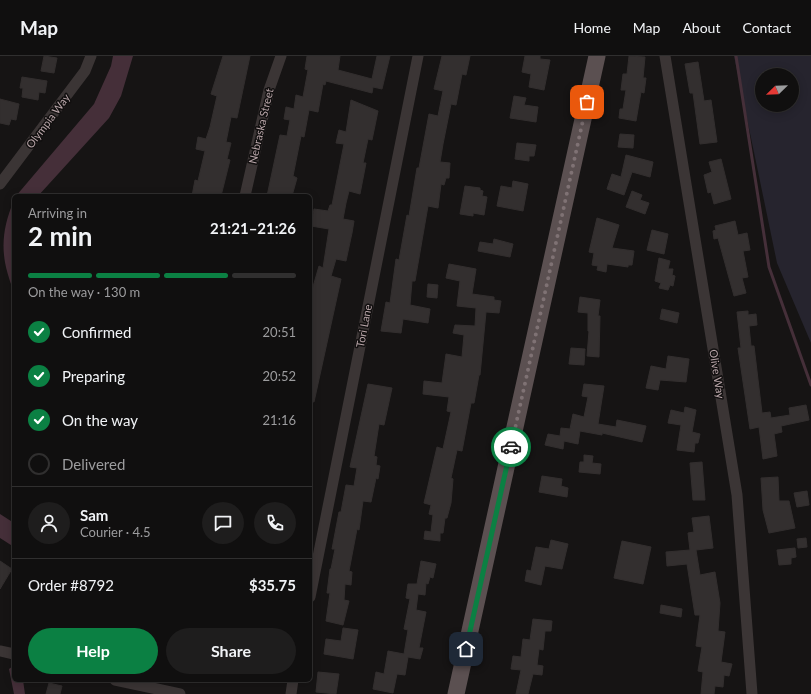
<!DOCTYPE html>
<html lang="en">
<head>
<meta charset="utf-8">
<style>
	body { margin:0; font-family:Lato,sans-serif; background:#1e1d1d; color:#f1f3f6; height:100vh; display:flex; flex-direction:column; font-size:15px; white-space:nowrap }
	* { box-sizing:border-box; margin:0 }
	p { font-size:13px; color:#9c9c9e }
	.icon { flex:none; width:22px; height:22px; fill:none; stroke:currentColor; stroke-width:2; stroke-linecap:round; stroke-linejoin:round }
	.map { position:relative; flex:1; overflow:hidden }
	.panel { position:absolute; left:12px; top:138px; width:300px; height:488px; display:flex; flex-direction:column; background:#100f0f; border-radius:6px; box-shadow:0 2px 10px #0003,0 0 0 1px #302f2f }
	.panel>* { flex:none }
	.needle { width:26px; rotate:247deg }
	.tools { position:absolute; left:755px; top:12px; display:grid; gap:8px }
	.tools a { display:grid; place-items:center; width:44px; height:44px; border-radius:50%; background:#100f0f; box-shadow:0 2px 10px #0003,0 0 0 1px #302f2f; font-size:20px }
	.pin { position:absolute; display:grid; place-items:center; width:34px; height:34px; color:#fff; margin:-17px; border-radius:8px; box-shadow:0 2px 6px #0006 }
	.courier { position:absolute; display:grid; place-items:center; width:40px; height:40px; margin:-20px; border:3px solid #0b8043; border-radius:50%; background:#fff; color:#222; box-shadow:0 1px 5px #0007 }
	.headline em { font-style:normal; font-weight:700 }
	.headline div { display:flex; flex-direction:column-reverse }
	.headline { display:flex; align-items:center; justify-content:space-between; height:68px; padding:0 16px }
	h1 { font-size:26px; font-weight:700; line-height:30px }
	.bar { display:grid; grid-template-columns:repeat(4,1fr); gap:6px 4px; align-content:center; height:48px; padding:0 16px }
	.bar i { height:5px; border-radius:3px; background:#302f2f }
	.bar .current { background:#0b8043 }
	.bar p { grid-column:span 4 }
	.line { display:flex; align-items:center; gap:10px; padding:0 16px; border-top:1px solid #302f2f }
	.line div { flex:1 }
	.round { display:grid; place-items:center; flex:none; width:42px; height:42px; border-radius:21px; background:#1e1d1d }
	ol { padding:0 16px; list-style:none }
	li { display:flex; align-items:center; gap:12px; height:44px }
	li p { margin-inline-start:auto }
	li .icon { padding:4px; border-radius:50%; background:#0b8043; color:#fff; stroke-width:4 }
	li:last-child { color:#9c9c9e }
	li i { width:22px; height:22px; border:2px solid #302f2f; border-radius:50% }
	.action { display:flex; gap:8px; margin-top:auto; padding:8px 16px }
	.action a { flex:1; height:46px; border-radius:24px; background:#0b8043; color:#fff; font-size:16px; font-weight:700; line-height:46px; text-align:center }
	.action a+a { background:#1e1d1d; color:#f1f3f6 }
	header { display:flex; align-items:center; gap:24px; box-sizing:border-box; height:56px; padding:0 20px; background:#100f0f; border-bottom:1px solid #302f2f }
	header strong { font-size:19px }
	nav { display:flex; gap:22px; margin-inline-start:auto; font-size:14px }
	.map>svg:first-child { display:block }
	.green { fill:#26242e; fill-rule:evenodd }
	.water { fill:#452f39 }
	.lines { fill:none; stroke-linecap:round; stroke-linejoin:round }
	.stream { stroke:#452f39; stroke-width:3 }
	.building { fill:#332f2f; stroke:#322e2e }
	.minor { stroke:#3b3535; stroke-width:11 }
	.primary { stroke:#5b5051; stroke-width:17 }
	.done { stroke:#7f7274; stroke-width:4; stroke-dasharray:0 7.2 }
	.route { stroke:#0b8043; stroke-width:5 }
	.labels { text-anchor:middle; stroke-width:3; stroke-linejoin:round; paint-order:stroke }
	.street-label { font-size:11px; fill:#b8a5a8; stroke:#110f0f }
</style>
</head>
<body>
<header>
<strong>Map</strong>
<nav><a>Home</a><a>Map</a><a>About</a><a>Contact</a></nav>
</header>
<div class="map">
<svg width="811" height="638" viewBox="0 0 811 638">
	<rect width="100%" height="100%" fill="#161414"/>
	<path class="green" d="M734,0H811V287L777,207ZM762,19H792V49H762Z"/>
	<g class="water">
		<path d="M113,0H133L121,40L109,62L38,140H16L94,48L111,10Z"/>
		<path d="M14,144V236C0,201 0,178 14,144Z"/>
		<path d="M0,458L14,467V491L0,482Z"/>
		<path d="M13,610L14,624H23L25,638H14L9,613Z"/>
	</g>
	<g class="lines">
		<path class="stream" d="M736,0L769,211L811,329"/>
	</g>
	<g class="building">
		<path d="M44,0L57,2L54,17L41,15Z"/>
		<path d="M223,0H250L237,62L231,61L226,86L231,87L227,103L230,104L221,140H192L195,124L198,125L205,95L196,93L198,81L206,83L210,71L217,40L211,38Z"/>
		<path d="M307,0H340L338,14L372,23L377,0H390L382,33L373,31L372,37L326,25L325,29L323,28L318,56L309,54L304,81L301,80L293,120L297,122L292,140H267L280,79L287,80L290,64L284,63L286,51L294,53L296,39L303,41L308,14L305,13Z"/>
		<path d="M442,0H470L466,19L462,18L456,49L451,48L443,88L440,106L450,107L449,122H446L444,129L441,128L438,152L428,150L415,225H412L410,249L430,253L428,267L403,263L401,277L381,275L386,246L390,247L396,203L399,204L407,159L409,160L417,112H419L429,58L438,60L443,35L434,33Z"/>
		<path d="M525,0H540V3L550,4L544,34L529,31L531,18L522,16Z"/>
		<path d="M629,0L645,1L643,22H646L644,37L641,36L636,65L619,62L620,53H623L626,34H621L623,18H627Z"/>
		<path d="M698,6L704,45L711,44L717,86L700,88L693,37H690L685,8Z"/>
		<path d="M22,21L47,25L45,37L39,36L38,44L22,41L23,32H20Z"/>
		<path d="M514,40L526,42L524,49L538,51L536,66L510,62Z"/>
		<path d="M0,43L19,48L16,64L11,63L9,69L0,67Z"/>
		<path d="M351,44L378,55L372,84L368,83L363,107H366L360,138L349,135L346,147L343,163L354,165L352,177L346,205L336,203L331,220L341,223L314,346L310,345V263L312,254H310V241L319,210L323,212L329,173L311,170L314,153L328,155L330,149H332L344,88L336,87L339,74L346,76Z"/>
		<path d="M620,78L634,79L633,92L618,91Z"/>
		<path d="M517,87L536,89L534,100H529V105L515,103Z"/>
		<path d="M626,99L653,106L650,121L632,116L624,139L607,133L612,118L621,121Z"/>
		<path d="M721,103L731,143L714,148L711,136L708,137L704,119L712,116L709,106Z"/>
		<path d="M513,125L528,128L523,155L497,150L501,130L512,132Z"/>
		<path d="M465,130L480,132V134L483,135L482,140L487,141L484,159L473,157V160L460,158Z"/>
		<path d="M632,135L642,139L640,144L649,147L645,158L626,151Z"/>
		<path d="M597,162L619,169L612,192L634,195L632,209H628V211L607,208L606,216L597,214L598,210L592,209L594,197L589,196Z"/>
		<path d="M735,165L738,179L747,177L750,194L743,195L748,221L742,222L746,237L734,240L718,182L714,183L713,175L716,174L715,170Z"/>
		<path d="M652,174L668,178L664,198L647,194Z"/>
		<path d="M494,183L513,188L510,201L478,195L480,186L493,188Z"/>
		<path d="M659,202L670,205L668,213H673L672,219L675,220L673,230L670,229L668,234L659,232L661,227L655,225Z"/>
		<path d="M449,208L476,213L472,238L494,241V244L501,245L499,257L486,256L480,319H479L474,347H471L462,395L457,394L451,422L453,423L451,447L447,462H445L443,477H440V485L424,483L425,475L431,476L433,459L429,458L431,449L424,447L437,391L443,393L451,356L447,355L449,341L423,338L424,325L442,327L446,298L462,301L464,279L453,277L455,269L475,270L476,252L457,250L460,225L446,222Z"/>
		<path d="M428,228L438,229L437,242L427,241Z"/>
		<path d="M580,241L600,244L598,260H600L599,301L587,300L589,275H588V257L578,256Z"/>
		<path d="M662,253L679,257L677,267L660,263Z"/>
		<path d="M748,255V259L756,258L757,269L749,270L751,290H754L762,357L770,356L771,362L790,359L789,352L806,349L809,364L781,370L782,376L774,378L777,400L763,403L759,371L750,373L738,292H741L737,256Z"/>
		<path d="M571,292L585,293L584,309L569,308Z"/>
		<path d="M668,300L689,303L686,326L660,324L658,334L646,332L651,310L666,313Z"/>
		<path d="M368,328L392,332L384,369L379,368L374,400L377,401L376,409L380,410L378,423L376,422L371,446L363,445L359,474L357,473L349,515L352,516L351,529L345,528L344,544L349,545L343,569L326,565L330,537H327L330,513H331L335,493H332L339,456H341L346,429L354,430L357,412L350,411Z"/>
		<path d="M584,328L604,330L598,368L616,371L617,364L646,370L642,386L602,377V379L580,375L578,388L564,385L563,393L545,389L548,378L560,380L561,372L570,373L573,358L584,361L588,341L582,340Z"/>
		<path d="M685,351L696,354L692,376L700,378L698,387H695L694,396L677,394L681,369L668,367L671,354L684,357Z"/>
		<path d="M584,399L593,400L592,407L601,408L600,418L579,416L580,406H584Z"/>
		<path d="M702,406L705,444H693L690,407Z"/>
		<path d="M542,420L562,423L561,430L568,432L567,441L539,436Z"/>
		<path d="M778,421L779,445H789L795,472L769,477L763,454L761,422Z"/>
		<path d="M807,435L809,449L797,451L794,437Z"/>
		<path d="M709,460L713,492L696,494L700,519L715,516L720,547L718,575L725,576L721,606L732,608L729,620L724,619L723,631L715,630L714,638H701L703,616L698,615L702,591L696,590L700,559H695L687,508L667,510L666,496L690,494L688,477L694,476L692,462Z"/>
		<path d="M806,482L807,491L798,492L797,483Z"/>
		<path d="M551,484L568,488L562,513L545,510L541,529L525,525L527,514L531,515L536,491L549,493Z"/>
		<path d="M622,485L651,491L643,528L614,522Z"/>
		<path d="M795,492L796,501L791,502V508L779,509L777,494Z"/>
		<path d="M0,505L12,513L0,533Z"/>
		<path d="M421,505L436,508L433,522L430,521L428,528L426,527L425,539L418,538L416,554L426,556L419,592H423L420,603L408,601L405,619L397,618L393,637L373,633L376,616L384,618L388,595L404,598L408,574L404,573L410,543L406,542L408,528H417Z"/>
		<path d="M661,549L682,553L681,561L660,557Z"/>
		<path d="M533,563L552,565L551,575H545L543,594L539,593L537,609L543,610L542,619L533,618L528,638H516L521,614L511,613L513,600L521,601L523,583L530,584Z"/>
		<path d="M343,572L358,574L353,603L324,598L326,583L341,585Z"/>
		<path d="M318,616L339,618L336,638L316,636Z"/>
		<path d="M49,627L62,630L60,638H46Z"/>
	</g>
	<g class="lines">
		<g class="minor">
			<path d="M665,0L737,439L752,638"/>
			<path d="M0,128L85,15L91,0"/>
			<path d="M245,140L269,34L281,0"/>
			<path d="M310,541L418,0"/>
			<path d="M0,595L14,598"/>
			<path d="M115,624L180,638"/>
			<path d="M291,638L293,624"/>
		</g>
		<path class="primary" d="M456,638L597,0"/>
	</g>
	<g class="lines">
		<path class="done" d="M511,391L587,46"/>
		<path class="route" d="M466,593L511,391"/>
	</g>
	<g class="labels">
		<g class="street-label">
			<text transform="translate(48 65) rotate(-53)" y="4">Olympia Way</text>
			<text transform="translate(261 70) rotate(-77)" y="4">Nebraska Street</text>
			<text transform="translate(364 270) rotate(-79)" y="4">Tori Lane</text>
			<text transform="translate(717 318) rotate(81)" y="4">Olive Way</text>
		</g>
	</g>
</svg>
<div class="tools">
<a><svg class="needle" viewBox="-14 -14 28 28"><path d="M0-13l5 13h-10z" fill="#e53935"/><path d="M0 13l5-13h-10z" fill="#9c9c9e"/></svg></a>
</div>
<div class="pin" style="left:587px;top:46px;background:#ea580c"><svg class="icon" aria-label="bag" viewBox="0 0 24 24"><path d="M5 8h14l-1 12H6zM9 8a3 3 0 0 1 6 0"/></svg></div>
<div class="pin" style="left:466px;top:593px;background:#1f2937"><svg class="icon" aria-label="home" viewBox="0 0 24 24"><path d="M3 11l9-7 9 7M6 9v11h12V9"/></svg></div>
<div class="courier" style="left:511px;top:391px"><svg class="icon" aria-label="car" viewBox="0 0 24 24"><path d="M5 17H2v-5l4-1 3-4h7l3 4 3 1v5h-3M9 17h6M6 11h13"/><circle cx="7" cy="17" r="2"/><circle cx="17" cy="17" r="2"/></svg></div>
<section class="panel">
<div class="headline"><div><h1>2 min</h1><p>Arriving in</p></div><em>21:21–21:26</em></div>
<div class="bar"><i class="current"></i><i class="current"></i><i class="current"></i><i></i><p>On the way · 130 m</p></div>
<ol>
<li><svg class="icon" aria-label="check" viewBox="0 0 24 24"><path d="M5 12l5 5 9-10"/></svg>Confirmed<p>20:51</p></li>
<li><svg class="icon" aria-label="check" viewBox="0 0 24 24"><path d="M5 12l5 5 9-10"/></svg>Preparing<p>20:52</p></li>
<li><svg class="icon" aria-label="check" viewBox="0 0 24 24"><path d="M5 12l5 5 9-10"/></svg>On the way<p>21:16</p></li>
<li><i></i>Delivered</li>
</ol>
<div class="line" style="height:72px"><a class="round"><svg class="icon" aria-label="person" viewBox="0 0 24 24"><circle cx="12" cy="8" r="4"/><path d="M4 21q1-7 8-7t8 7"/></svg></a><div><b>Sam</b><p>Courier · 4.5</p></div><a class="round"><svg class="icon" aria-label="chat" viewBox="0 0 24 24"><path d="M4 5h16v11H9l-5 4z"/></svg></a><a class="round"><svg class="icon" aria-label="phone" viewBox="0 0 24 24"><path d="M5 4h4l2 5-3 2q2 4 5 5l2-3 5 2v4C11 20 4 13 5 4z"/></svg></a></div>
<div class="line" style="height:52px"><div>Order #8792</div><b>$35.75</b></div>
<div class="action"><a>Help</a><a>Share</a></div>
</section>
</div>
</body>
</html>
